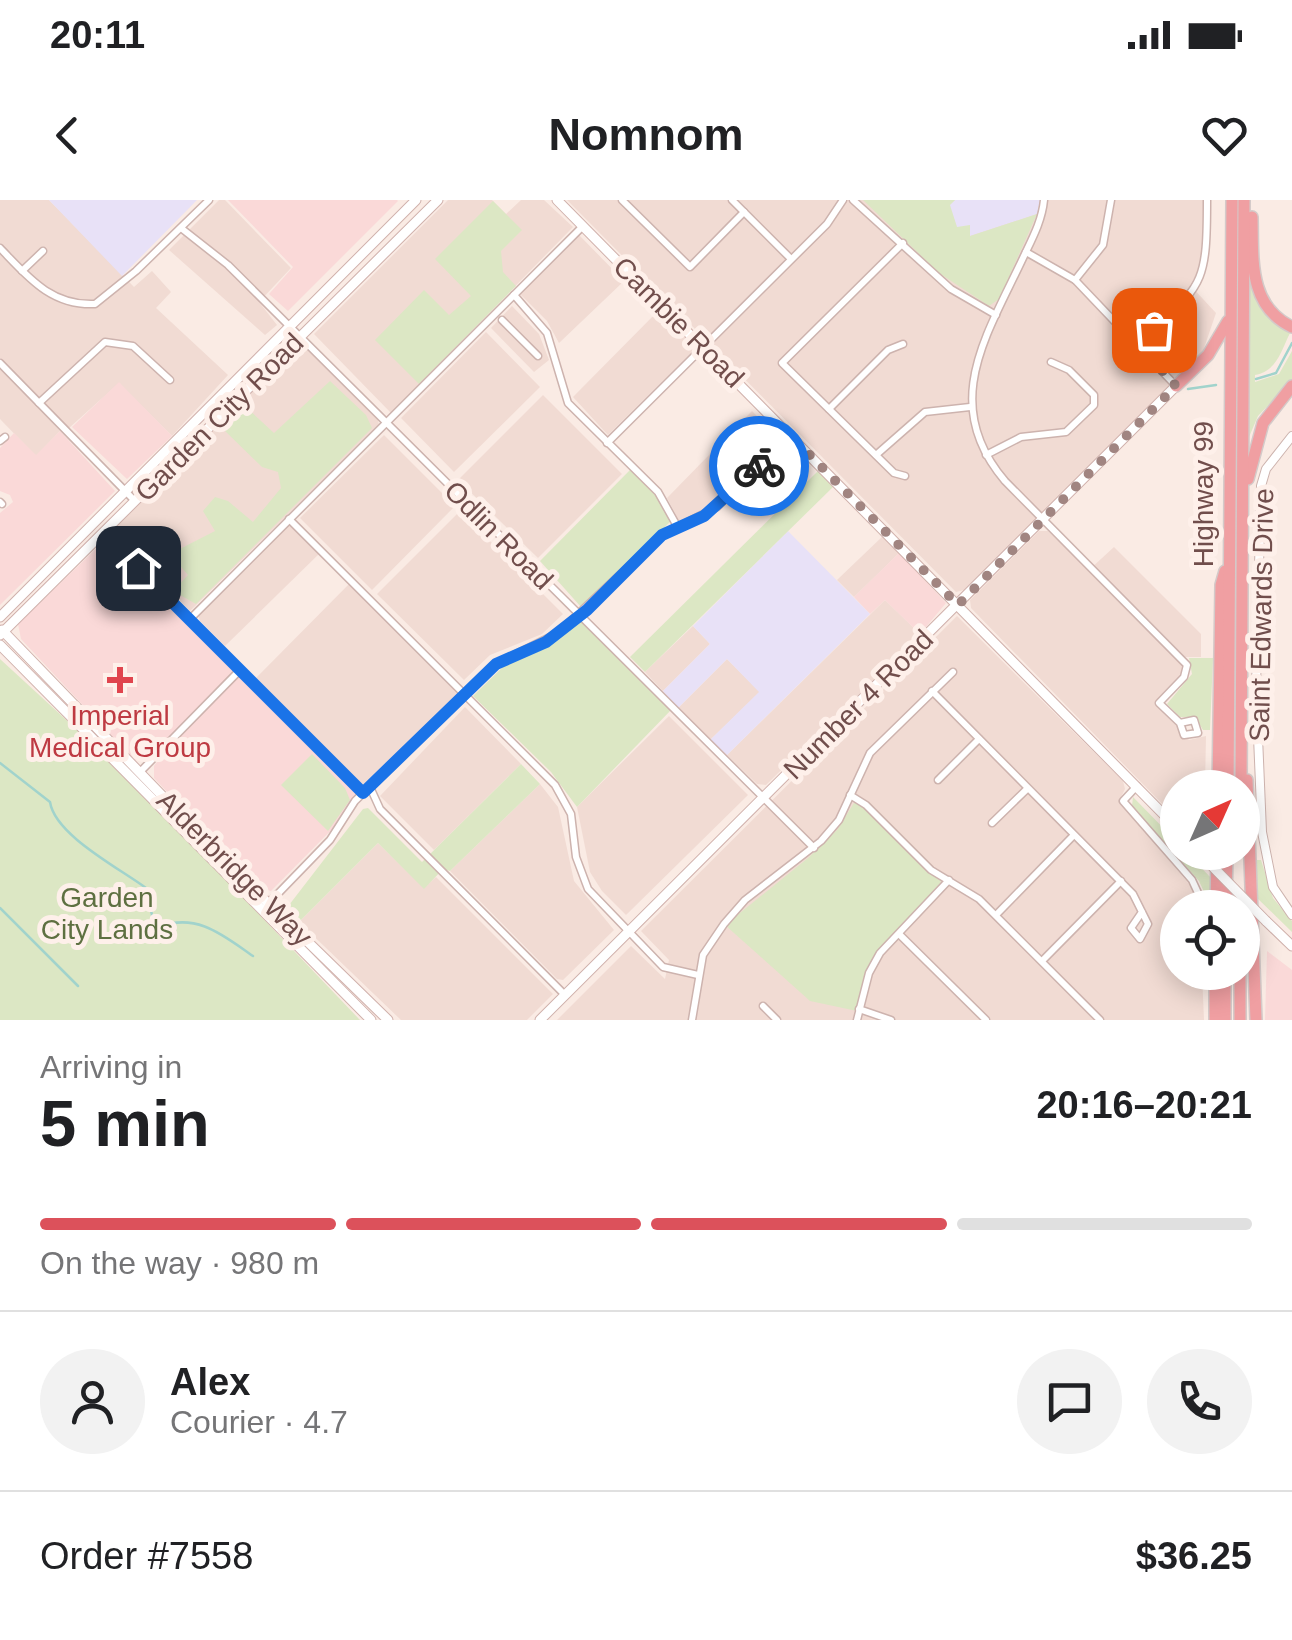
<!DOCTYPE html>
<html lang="en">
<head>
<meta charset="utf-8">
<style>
	body { margin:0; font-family:Helvetica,sans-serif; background:#f2f2f2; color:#202124; height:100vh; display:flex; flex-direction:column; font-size:38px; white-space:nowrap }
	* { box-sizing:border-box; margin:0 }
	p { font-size:32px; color:#757577 }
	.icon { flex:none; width:55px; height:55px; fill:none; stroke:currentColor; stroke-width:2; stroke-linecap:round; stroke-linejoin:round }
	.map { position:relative; height:820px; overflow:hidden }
	.sheet { display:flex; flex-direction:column; background:#fff; flex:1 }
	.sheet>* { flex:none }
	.needle { width:65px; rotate:45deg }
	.buttons { position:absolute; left:1160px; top:570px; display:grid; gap:20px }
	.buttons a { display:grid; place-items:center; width:100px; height:100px; border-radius:50%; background:#fff; box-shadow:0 5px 25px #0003; font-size:50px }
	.pin { position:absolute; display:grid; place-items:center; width:85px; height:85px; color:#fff; margin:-42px; border-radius:20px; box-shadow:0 5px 15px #0006 }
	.courier { position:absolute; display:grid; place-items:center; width:100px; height:100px; margin:-50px; border:8px solid #1a73e8; border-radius:50%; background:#fff; color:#222; box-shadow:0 2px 12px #0007 }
	.headline em { font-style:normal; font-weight:800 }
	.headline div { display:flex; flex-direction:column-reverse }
	.headline { display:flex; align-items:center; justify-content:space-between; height:170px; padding:0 40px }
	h1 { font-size:65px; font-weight:800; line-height:75px }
	.bar { display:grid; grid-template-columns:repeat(4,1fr); gap:15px 10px; align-content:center; height:120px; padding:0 40px }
	.bar i { height:12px; border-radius:8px; background:#e0e0e0 }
	.bar .on { background:#dc515b }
	.bar p { grid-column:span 4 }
	.line { display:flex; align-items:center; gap:25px; padding:0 40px; border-top:2px solid #e0e0e0 }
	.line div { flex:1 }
	.round { display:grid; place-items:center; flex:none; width:105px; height:105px; border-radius:52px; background:#f2f2f2 }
	.status { display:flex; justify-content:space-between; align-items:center; height:70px; padding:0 50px; background:#fff; direction:ltr }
	.status svg { height:28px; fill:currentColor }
	header { display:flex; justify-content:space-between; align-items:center; height:130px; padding:0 40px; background:#fff; font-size:45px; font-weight:800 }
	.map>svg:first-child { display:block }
	.residential { fill:#f1dbd3 }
	.commercial { fill:#fad9d8 }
	.education { fill:#e8e1f7 }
	.green { fill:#dce7c4 }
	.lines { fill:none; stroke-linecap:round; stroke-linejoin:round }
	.stream { stroke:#a1d3cc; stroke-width:2.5 }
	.minor-casing { stroke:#cdb3ae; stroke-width:9 }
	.tertiary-casing { stroke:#cdb3ae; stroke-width:10 }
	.secondary-casing { stroke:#d0b1ac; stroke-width:11 }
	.motorway-casing { stroke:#d4cac9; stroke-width:14 }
	.minor { stroke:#fff; stroke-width:6 }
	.tertiary { stroke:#fff; stroke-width:8 }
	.secondary { stroke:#fff; stroke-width:9 }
	.motorway { stroke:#f09fa2; stroke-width:11 }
	.secondary-bridge-casing { stroke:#d0b1ac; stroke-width:11; stroke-linecap:butt }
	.secondary-bridge { stroke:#fff; stroke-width:9 }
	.done { stroke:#a18581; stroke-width:10; stroke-dasharray:0 18 }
	.route { stroke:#1a73e8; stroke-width:12 }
	.health-dot { fill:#e0444e; stroke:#fef0ea; stroke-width:4 }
	.labels { text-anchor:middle; stroke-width:10; stroke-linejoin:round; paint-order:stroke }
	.street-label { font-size:28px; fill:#714e4c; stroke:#fef0ea }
	.health-label { font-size:28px; fill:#be3a42; stroke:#fef0ea }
	.park-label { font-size:28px; fill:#5e7041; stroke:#fef0ea }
</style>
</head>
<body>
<div class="status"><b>20:11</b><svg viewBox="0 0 49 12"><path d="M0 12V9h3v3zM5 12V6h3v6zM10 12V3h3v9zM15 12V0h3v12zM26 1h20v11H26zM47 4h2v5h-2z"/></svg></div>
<header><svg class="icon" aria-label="back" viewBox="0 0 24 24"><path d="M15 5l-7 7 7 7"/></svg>Nomnom<svg class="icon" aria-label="heart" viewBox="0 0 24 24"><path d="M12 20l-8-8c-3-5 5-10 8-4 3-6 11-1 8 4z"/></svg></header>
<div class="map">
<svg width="1292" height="820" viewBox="0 0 1292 820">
	<rect width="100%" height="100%" fill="#faebe4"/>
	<g class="residential">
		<path d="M0,0H49L134,87L152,71L171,92L156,108L228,175L172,236L119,183L69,228L0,158Z"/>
		<path d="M219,0H225L291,68L259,102L277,125L265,135L169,50Z"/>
		<path d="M448,0H492L506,14L521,0H544L573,27L391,213L314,134Z"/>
		<path d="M567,0H1204L1203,64L1190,85L1216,113L1202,154L964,390L956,392Z"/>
		<path d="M579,35L624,81L559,143L547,121L520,94Z"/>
		<path d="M512,106L539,134L549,160L534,172L491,128Z"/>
		<path d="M662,107L700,144L608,235L573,197Z"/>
		<path d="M486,132L540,187L454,272L401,218Z"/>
		<path d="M297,145L306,146L377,216L379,225L190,411L113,330Z"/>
		<path d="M0,166L60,231L36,256L0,219Z"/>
		<path d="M543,195L622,274L538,358L458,280Z"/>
		<path d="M752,211L781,240L713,308L700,317L679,321L667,298Z"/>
		<path d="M384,235L455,306L372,390L300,318Z"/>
		<path d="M460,311L563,414L542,434L490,455L464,480L377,394Z"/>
		<path d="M289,319L322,351L225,446L200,421L198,414Z"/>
		<path d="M1039,331H1048L1089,370L1114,347L1201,434V457H1184L1183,479L1159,505L1189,540L1206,536L1205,587L1178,588L1177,619L971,408L970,400Z"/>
		<path d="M883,336L899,353L854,397L837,380Z"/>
		<path d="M353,380L464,493L361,591L253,481Z"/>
		<path d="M885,400L920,434L766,585L757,584L727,555Z"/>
		<path d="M957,416L1123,581L1125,589L1119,601L1200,697L1203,707L1178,708V772L1202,773L1204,820H557L631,746L665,779L669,760L641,731Z"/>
		<path d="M693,426L710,444L663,491L645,472Z"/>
		<path d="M727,459L760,492L710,540L678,508Z"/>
		<path d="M465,507L521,564L434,650L380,596Z"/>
		<path d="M669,516L748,595L626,715L602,691L590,672L577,607Z"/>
		<path d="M540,584L558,607L574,681L614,730L563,780L557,779L450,671Z"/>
		<path d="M378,643L424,688L436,677L553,794L527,820H401L299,722Z"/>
	</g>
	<g class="commercial">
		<path d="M228,0H397L398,1L288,111L269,94L293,67Z"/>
		<path d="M119,182L172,236L127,279L72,227Z"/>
		<path d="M60,231L115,291L0,405V313L13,302L10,295L0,291V248L14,233L36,255Z"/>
		<path d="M103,342L362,599L271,691L257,687L154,578V566L166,550L158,543L143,559L134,560L21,439L18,424Z"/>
		<path d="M899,353L946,403L920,434L885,400L870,414L854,397Z"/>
		<path d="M1267,751L1292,770V820H1265Z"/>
	</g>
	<g class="education">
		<path d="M49,0H197L122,76Z"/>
		<path d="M955,0H1040L1037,14L961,39L949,5Z"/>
		<path d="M788,331L870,414L727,555L710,540L759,492L727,459L678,508L663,491L710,444L693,426Z"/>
	</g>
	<g class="green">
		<path d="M863,0H955L950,5L957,27L970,25V36L1037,14L999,99L989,106L939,73Z"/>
		<path d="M493,1L522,30L501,51L503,72L516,86L419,184L375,140L424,90L449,115L471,96L435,59Z"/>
		<path d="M1249,68C1255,98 1264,116 1290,133C1281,151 1277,171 1255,175V182L1279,174L1292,151V180L1258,216L1249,237Z"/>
		<path d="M330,181L366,215L372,228L196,404L173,391L188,375L170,354L215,331L203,311L215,297L228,301L253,322L281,288L278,272L262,267L223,229L246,207L274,233Z"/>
		<path d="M630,270L658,298L671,321L581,407L540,361Z"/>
		<path d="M818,271L833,287L645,472L630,457Z"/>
		<path d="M577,416L672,509L577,607L551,572L473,496L509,461L547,446Z"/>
		<path d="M1189,458H1213L1210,530H1203L1195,517H1180L1167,504L1192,474Z"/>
		<path d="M0,459L124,573L360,820H0Z"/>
		<path d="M312,554L345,588L350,600L328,631L281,585Z"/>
		<path d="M521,564L540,584L450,671L443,669L424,689L378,643L299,722L286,709L363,609L368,608L422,662Z"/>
		<path d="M1133,597L1177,642L1178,652L1187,653L1212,679L1211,707L1199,681L1132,606Z"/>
		<path d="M854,603L863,605L941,680L938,691L879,751L857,811L810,801L725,725L808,658L837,630Z"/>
		<path d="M1255,660H1261L1273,698L1292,721V732L1255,696Z"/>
	</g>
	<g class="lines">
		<g class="stream">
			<path d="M1256,179L1276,173L1292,143"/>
			<path d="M1188,189L1216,185"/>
			<path d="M0,563L50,602C55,635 119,668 146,688L154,724L159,727C197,712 224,736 253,756"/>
			<path d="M0,708L78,786"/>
		</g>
		<defs>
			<g id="minor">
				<path d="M622,0L690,67L744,12"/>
				<path d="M732,0L791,59"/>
				<path d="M853,0L951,89L996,115"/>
				<path d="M1044,0C1042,21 1032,39 1023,58C987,135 939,204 1005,281L1187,465L1184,477L1159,503L1180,523L1184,535L1198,533L1194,520L1180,523"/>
				<path d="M181,28L228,65L814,648"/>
				<path d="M903,43L782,163L894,273L905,276"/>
				<path d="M0,48C28,77 51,106 95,104L136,71L209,0"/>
				<path d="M1026,52L1075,80L1176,186"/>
				<path d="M22,71L43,51"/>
				<path d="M1075,80L1103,45L1111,0"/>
				<path d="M514,95L547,133L568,203L658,292L677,326"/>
				<path d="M502,120L538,156"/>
				<path d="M1139,145C1202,83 1207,90 1207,0"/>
				<path d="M0,163L135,301"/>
				<path d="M39,203L105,142L133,146L170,180"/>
				<path d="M829,209L888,150L903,144"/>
				<path d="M0,241L5,237"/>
				<path d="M607,243L827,24L843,0"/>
				<path d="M876,255L925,212L970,207"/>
				<path d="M986,255L1021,237L1066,232L1094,205V195L1069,170L1051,162"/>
				<path d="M0,302L2,304"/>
				<path d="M289,319L555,585L571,614L576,657L588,689L663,767L698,775"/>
				<path d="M103,333L363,593"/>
				<path d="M189,420L583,26"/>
				<path d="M932,491L1133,694L1148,724L1140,739L1131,728L1142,712"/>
				<path d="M139,573L240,470"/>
				<path d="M938,580L979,539"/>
				<path d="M1137,586L1123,601L1192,680L1205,708"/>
				<path d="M370,587L380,609L565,795"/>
				<path d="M850,595L866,605L931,670L979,699L1100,820"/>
				<path d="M992,623L1027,589"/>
				<path d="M266,706L330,640L355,601L496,464L558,433L662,335L717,307L790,236"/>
				<path d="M996,715L1072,637"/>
				<path d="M900,735L986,820"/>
				<path d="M1042,761L1121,681"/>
				<path d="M763,806L777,820"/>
				<path d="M859,809L891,820"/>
				<path d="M692,820L703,755L724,724L745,700L821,641L839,620L870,553L953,472"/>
				<path d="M857,820L869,773L880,753L949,680"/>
			</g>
			<path id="tertiary" d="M1292,236L1266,269L1261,286L1256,489L1262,632L1273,687L1292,715"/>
			<g id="secondary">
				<path d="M557,0L1178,629"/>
				<path d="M0,417L416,0"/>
				<path d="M2,430L231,667L388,820"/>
				<path d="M0,435L438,0"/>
				<path d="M0,445L371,820"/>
				<path d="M1199,652L1210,664"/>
				<path d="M1266,721L1292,746"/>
				<path d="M540,820L1176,186"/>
			</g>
			<g id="motorway">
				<path d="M1252,17C1253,59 1248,106 1292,127"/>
				<path d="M1176,186L1208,155L1228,121"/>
				<path d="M1248,279L1263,223L1292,186"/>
				<path d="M1247,580L1256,820"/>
				<path d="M1218,588L1221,385L1225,371"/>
				<path d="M1228,588L1232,0"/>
				<path d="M1241,588L1244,0"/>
				<path d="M1216,708L1217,652"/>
				<path d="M1226,708L1227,652"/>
				<path d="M1215,820V772"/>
				<path d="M1225,820V772"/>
				<path d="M1240,820V772"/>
			</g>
		</defs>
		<use href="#minor" class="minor-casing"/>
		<use href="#tertiary" class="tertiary-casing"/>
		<use href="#secondary" class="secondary-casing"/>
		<use href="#motorway" class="motorway-casing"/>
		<use href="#minor" class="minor"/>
		<use href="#tertiary" class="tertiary"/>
		<use href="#secondary" class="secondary"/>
		<use href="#motorway" class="motorway"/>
		<defs>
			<path id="secondary-bridge" d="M1210,664L1266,721"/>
		</defs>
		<use href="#secondary-bridge" class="secondary-bridge-casing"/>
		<use href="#secondary-bridge" class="secondary-bridge"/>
	</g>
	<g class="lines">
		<path class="done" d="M759,266L790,235L958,405L1176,186L1139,145L1154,130"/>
		<path class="route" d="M138,368L363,593L496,464L546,442L587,410L662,335L704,316L759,266"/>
	</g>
	<path class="health-dot" d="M115 465h10v10h10v10h-10v10h-10v-10h-10v-10h10z"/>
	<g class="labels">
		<g class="street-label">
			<text transform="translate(679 122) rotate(45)" y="10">Cambie Road</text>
			<text transform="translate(219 217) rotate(-45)" y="10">Garden City Road</text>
			<text transform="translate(1203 294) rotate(-90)" y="10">Highway 99</text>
			<text transform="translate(499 335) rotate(45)" y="10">Odlin Road</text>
			<text transform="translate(1261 415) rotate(-89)" y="10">Saint Edwards Drive</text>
			<text transform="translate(858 504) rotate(-45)" y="10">Number 4 Road</text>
			<text transform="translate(235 668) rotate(45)" y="10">Alderbridge Way</text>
		</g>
		<g class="health-label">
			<text x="120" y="525">Imperial<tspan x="120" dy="32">Medical Group</tspan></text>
		</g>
		<g class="park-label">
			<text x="107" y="707">Garden<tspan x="107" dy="32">City Lands</tspan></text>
		</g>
	</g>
</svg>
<div class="buttons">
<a><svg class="needle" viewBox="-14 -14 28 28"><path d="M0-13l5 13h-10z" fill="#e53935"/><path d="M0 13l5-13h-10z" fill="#757577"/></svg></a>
<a><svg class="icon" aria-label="locate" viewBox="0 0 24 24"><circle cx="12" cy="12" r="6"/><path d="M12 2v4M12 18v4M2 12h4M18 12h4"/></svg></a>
</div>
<div class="pin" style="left:1154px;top:130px;background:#ea580c"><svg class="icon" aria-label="bag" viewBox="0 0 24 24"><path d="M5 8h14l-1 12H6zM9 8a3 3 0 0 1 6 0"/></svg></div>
<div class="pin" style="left:138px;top:368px;background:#1f2937"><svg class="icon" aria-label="home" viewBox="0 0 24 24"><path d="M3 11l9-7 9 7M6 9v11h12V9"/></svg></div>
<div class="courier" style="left:759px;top:266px"><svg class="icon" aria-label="bike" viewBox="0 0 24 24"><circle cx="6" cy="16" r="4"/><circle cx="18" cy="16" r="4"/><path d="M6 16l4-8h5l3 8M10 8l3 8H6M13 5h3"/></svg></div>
</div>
<section class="sheet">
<div class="headline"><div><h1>5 min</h1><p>Arriving in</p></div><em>20:16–20:21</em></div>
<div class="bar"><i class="on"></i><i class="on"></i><i class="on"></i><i></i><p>On the way · 980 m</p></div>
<div class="line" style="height:180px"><a class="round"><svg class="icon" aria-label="person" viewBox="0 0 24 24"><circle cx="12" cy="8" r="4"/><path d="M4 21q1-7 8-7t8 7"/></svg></a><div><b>Alex</b><p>Courier · 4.7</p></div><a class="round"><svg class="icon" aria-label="chat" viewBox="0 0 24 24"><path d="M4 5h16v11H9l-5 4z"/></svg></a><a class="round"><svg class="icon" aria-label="phone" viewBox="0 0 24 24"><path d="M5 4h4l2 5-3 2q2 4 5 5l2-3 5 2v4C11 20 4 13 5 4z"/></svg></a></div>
<div class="line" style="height:130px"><div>Order #7558</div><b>$36.25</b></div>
</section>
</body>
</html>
